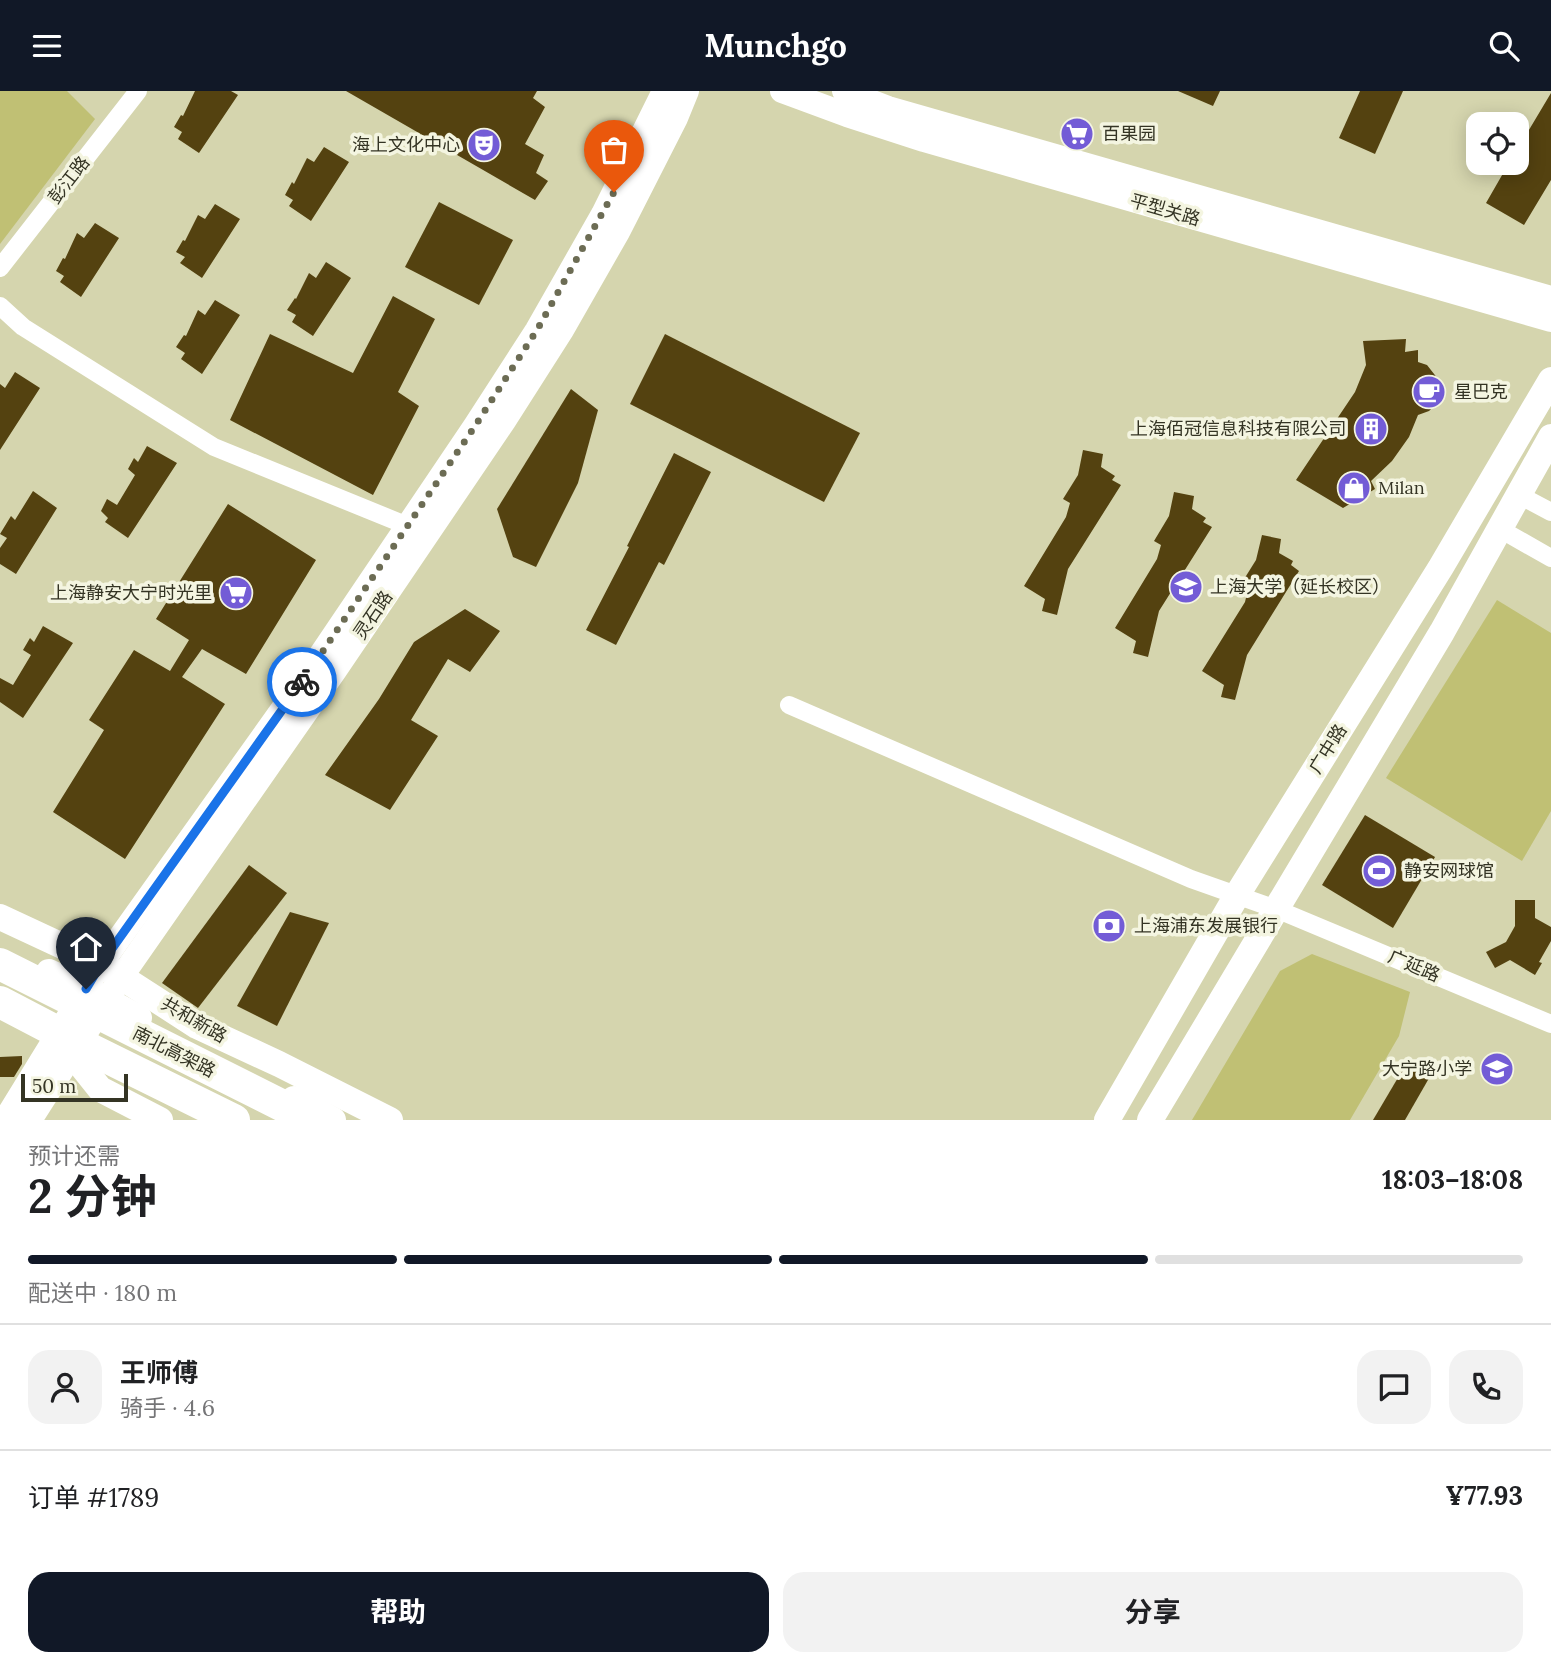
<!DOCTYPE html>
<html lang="zh">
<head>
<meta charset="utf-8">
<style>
	body { margin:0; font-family:Lora,"Noto Sans SC",serif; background:#f2f2f2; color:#202124; height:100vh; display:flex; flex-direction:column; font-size:26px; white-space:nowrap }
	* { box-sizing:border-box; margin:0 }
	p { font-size:23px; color:#757577 }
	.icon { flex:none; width:38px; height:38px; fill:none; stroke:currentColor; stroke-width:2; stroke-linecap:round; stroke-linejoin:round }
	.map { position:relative; height:1029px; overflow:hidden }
	.panel { display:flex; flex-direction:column; background:#fff; flex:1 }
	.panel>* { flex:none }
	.fabs { position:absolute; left:1466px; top:21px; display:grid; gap:14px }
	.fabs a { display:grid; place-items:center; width:63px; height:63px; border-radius:14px; background:#fff; box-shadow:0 4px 18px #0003; font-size:35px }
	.scale { position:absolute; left:21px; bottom:18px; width:107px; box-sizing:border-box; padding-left:7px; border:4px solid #343424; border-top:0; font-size:19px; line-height:24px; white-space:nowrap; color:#343424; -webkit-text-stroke:5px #f4f5e1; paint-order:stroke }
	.pin { position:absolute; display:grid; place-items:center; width:60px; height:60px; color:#fff; margin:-72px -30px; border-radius:50% 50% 50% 0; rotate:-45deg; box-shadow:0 0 7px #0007 }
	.pin .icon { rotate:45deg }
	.courier { position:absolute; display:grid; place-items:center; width:70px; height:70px; margin:-35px; border:5px solid #1a73e8; border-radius:50%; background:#fff; color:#222; box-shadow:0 2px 9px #0007 }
	.headline em { font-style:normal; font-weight:700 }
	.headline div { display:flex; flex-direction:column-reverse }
	.headline { display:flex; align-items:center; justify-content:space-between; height:119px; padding:0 28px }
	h1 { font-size:46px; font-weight:700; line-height:52px }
	.bar { display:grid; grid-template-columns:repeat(4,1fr); gap:10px 7px; align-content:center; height:84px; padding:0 28px }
	.bar i { height:9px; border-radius:5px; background:#e0e0e0 }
	.bar .active { background:#111827 }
	.bar p { grid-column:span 4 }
	.line { display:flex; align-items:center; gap:18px; padding:0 28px; border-top:2px solid #e0e0e0 }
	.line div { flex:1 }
	.round { display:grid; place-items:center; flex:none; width:74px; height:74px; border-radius:21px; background:#f2f2f2 }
	.primary-button { display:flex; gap:14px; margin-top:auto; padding:14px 28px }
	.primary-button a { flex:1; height:80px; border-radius:21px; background:#111827; color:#fff; font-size:28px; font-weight:700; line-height:80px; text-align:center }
	.primary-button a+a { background:#f2f2f2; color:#202124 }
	header { display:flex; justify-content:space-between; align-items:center; height:91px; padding:0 28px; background:#111827; color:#fff; font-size:32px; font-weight:700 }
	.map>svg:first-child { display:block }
	.green { fill:#c0c074 }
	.building { fill:#544210 }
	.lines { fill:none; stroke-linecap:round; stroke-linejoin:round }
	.street { stroke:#fff; stroke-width:18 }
	.secondary { stroke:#fff; stroke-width:24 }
	.primary { stroke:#fff; stroke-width:26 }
	.highway { stroke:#fff; stroke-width:32 }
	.done { stroke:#6c6c54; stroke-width:7; stroke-dasharray:0 12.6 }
	.route { stroke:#1a73e8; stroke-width:9 }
	.labels { text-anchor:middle; stroke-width:7; stroke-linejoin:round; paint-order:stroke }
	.poi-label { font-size:18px; fill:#343424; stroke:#f4f5e1; text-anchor:start }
	.street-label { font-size:18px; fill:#343424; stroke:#f4f5e1 }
</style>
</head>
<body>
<header><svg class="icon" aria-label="menu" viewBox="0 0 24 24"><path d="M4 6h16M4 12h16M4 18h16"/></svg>Munchgo<svg class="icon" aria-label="search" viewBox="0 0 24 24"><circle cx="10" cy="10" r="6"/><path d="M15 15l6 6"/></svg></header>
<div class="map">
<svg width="1551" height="1029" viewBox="0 0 1551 1029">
	<rect width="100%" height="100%" fill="#d5d5ae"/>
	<g class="green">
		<path d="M0,0H67L95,28L0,153Z"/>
		<path d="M1497,509L1551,542V720L1522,770L1386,687Z"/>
		<path d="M1312,863L1410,901L1399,945L1350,1029H1192L1280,880Z"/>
	</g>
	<g class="building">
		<path d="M195,0H231L238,4L199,62L178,48L182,41L174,36L181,24L183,25Z"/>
		<path d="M346,0H537L533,7L545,16L525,53L544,64L536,82L548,90L535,109Z"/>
		<path d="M1178,0H1220L1213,15Z"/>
		<path d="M1360,0H1403L1375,63L1339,47Z"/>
		<path d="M1551,2V89L1524,134L1486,112L1509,72H1517V59Z"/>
		<path d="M324,56L349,71L311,130L289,115L293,109L285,104L292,91L294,93L307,67L314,71Z"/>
		<path d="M439,111L513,149L479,214L405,176Z"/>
		<path d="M215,113L240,128L202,187L180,172L185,166L176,161L183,149L185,150L198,124L205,128Z"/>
		<path d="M95,132L119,147L81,206L60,191L64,185L56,180L63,167L65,168L77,142L84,147Z"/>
		<path d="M326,171L351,187L313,245L292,231L296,224L287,219L295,207L296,208L309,182L316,187Z"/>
		<path d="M393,205L435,228L398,301L419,315L373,404L230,329L270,243L353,282Z"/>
		<path d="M215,209L240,224L202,283L181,268L185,262L176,256L184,244L186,245L198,219L205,224Z"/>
		<path d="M665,243L860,342L824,411L630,313Z"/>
		<path d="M1406,248L1405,261L1418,259V271L1427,274L1438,288L1442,303L1438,311L1429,320L1418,324L1409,346L1392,370L1371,390L1375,398L1343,417L1296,389L1355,301L1366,274L1363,250Z"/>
		<path d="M15,281L40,297L0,359V293L5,297Z"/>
		<path d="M571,298L598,319L578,392L536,476L513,466L497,418Z"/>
		<path d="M147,355L177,372L128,447L105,431L108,427L101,420L107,408L117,414L135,384L128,378L134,367L138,371Z"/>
		<path d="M1083,359L1103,363L1101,376L1115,385L1112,389L1121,394L1068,478L1057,524L1042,520L1045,508L1024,495L1066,426L1070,412L1063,408L1078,384Z"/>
		<path d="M674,362L711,381L664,474L659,471L616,554L586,539L629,456L627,455Z"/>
		<path d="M33,400L57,417L16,483L0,473V457L7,447L0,443L11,425L15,429Z"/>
		<path d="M1174,401L1194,405L1192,418L1206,427L1203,431L1212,436L1159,520L1148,566L1133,562L1136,550L1115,537L1157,468L1161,454L1154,450L1169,425Z"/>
		<path d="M228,413L316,469L246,583L202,558L182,586L225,613L125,768L53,721L104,639L89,629L134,559L170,580L189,549L156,528Z"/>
		<path d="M1262,444L1281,448L1279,462L1293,470L1291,474L1299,480L1247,564L1235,609L1221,606L1224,594L1202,580L1245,511L1248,498L1241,493L1256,469Z"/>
		<path d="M465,518L500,540L470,581L448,568L411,629L438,645L390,719L325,684L379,608L414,551Z"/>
		<path d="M43,535L73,552L23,627L0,611V587L13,594L31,564L23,559L30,547L34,551Z"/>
		<path d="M1365,724L1435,766L1393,837L1322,794Z"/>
		<path d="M249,774L287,802L198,917L162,892Z"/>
		<path d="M1515,809H1535V827L1551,836V850L1539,871L1542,872L1535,884L1510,869L1495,877L1486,861L1506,851L1515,835Z"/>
		<path d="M290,821L329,832L277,935L237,915Z"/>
		<path d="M22,965V973L14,986H0V966Z"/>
		<path d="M1409,968L1432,982L1405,1029H1373Z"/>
	</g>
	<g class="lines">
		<g class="street">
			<path d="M0,177L138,0"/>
			<path d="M0,215L23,236L214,356L408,435"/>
			<path d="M1519,404L1551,421"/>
			<path d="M1500,438L1551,467"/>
			<path d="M789,614L1191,788L1276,818L1551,933"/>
		</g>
		<g class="secondary">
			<path d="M782,0L847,24L924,49L1551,229"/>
			<path d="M844,0L888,17L1551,207"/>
			<path d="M5,1029L101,873L309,581L475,335L537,239L603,123L664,0"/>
			<path d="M30,1029L122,885L334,581L504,330L562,239L618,141L676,27L687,0"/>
		</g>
		<g class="primary">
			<path d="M0,826L101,873L197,935L279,973L390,1029"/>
			<path d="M49,881L86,898L139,927"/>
			<path d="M72,963L100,998L160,1029"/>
			<path d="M294,1008L333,1029"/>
			<path d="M1107,1029L1237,804L1441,476L1551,289"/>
			<path d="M1150,1029L1442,541L1551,346"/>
		</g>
		<g class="highway">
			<path d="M0,873L311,1029"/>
			<path d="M0,911L92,959L234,1029"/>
		</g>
	</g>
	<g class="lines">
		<path class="done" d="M302,591L475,335L537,239L614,101"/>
		<path class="route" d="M86,898L101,873L302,591"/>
	</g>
	<defs>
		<symbol id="supermarket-disc" viewBox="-11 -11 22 22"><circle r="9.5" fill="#735cd6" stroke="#f4f5e1"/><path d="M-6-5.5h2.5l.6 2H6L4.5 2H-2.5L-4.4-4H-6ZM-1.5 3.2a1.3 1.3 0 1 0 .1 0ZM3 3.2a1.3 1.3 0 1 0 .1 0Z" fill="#fff"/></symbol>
		<symbol id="theatre-disc" viewBox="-11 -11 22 22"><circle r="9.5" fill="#735cd6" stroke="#f4f5e1"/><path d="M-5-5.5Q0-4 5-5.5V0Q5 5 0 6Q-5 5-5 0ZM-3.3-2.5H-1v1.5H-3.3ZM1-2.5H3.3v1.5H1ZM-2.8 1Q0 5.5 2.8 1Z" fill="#fff"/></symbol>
		<symbol id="cafe-disc" viewBox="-11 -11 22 22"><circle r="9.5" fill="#735cd6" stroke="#f4f5e1"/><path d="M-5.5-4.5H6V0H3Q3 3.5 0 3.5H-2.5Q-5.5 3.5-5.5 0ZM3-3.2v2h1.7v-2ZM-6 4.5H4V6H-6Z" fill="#fff"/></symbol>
		<symbol id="building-disc" viewBox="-11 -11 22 22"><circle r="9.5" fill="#735cd6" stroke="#f4f5e1"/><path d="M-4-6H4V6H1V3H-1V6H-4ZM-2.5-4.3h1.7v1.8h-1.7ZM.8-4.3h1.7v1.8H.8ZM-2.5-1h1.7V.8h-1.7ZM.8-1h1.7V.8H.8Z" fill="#fff"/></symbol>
		<symbol id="shop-disc" viewBox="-11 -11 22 22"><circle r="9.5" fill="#735cd6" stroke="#f4f5e1"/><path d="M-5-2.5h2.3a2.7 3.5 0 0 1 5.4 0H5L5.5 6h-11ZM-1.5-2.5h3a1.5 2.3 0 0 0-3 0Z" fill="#fff"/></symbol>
		<symbol id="university-disc" viewBox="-11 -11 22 22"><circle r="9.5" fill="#735cd6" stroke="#f4f5e1"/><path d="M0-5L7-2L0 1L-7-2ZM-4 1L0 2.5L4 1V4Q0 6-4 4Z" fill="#fff"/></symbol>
		<symbol id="stadium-disc" viewBox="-11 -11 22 22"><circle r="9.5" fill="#735cd6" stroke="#f4f5e1"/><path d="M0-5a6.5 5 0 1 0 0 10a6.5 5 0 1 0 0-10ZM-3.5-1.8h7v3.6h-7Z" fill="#fff"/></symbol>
		<symbol id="bank-disc" viewBox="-11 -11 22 22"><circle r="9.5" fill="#735cd6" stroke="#f4f5e1"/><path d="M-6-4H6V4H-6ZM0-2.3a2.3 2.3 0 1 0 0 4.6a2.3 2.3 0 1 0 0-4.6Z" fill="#fff"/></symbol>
		<symbol id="school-disc" viewBox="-11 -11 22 22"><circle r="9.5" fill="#735cd6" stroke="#f4f5e1"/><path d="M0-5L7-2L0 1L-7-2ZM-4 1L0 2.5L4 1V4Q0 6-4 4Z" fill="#fff"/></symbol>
	</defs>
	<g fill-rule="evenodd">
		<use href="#supermarket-disc" x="1058" y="24" width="38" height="38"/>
		<use href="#theatre-disc" x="465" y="35" width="38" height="38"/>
		<use href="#cafe-disc" x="1410" y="282" width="38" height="38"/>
		<use href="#building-disc" x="1352" y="319" width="38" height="38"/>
		<use href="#shop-disc" x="1335" y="378" width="38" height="38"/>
		<use href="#university-disc" x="1167" y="477" width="38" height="38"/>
		<use href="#supermarket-disc" x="217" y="483" width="38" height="38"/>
		<use href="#stadium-disc" x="1360" y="761" width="38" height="38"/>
		<use href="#bank-disc" x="1090" y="816" width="38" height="38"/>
		<use href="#school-disc" x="1478" y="959" width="38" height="38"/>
	</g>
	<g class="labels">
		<g class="poi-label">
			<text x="1102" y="49">百果园</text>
			<text x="460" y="60" text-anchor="end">海上文化中心</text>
			<text x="1454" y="307">星巴克</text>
			<text x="1346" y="344" text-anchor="end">上海佰冠信息科技有限公司</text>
			<text x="1378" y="403">Milan</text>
			<text x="1210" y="502">上海大学（延长校区）</text>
			<text x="212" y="508" text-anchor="end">上海静安大宁时光里</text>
			<text x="1404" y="786">静安网球馆</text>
			<text x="1134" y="841">上海浦东发展银行</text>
			<text x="1472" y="984" text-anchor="end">大宁路小学</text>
		</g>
		<g class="street-label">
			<text transform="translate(69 89) rotate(-52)" y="6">彭江路</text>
			<text transform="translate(1165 119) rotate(16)" y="6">平型关路</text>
			<text transform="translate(373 524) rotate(-56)" y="6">灵石路</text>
			<text transform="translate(1328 658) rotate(-58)" y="6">广中路</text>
			<text transform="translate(1414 875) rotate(23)" y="6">广延路</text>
			<text transform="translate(194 929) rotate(30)" y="6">共和新路</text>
			<text transform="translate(174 961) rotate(27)" y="6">南北高架路</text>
		</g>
	</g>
</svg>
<div class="fabs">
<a><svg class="icon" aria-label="locate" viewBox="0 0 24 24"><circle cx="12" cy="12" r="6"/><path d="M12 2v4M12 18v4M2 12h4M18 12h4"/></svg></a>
</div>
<div class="scale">50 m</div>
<div class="pin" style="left:614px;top:101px;background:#ea580c"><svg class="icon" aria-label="bag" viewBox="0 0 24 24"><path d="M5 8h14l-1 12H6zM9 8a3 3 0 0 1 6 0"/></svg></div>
<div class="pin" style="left:86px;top:898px;background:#1f2937"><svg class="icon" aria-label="home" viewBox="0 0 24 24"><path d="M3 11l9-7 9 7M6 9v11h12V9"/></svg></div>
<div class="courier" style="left:302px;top:591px"><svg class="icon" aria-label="bike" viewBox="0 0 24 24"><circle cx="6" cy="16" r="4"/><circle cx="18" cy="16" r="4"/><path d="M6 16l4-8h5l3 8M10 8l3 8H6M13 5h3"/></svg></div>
</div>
<section class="panel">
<div class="headline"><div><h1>2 分钟</h1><p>预计还需</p></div><em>18:03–18:08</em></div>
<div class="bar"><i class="active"></i><i class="active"></i><i class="active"></i><i></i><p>配送中 · 180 m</p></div>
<div class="line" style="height:126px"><a class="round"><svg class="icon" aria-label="person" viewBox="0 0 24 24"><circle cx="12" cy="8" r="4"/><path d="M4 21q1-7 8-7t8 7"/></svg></a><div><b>王师傅</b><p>骑手 · 4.6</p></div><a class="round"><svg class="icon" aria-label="chat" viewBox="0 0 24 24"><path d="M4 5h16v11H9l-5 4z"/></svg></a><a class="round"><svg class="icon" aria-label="phone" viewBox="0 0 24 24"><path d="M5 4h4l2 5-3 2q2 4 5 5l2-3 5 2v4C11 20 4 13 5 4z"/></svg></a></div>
<div class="line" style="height:91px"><div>订单 #1789</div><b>¥77.93</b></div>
<div class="primary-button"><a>帮助</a><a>分享</a></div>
</section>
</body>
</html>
